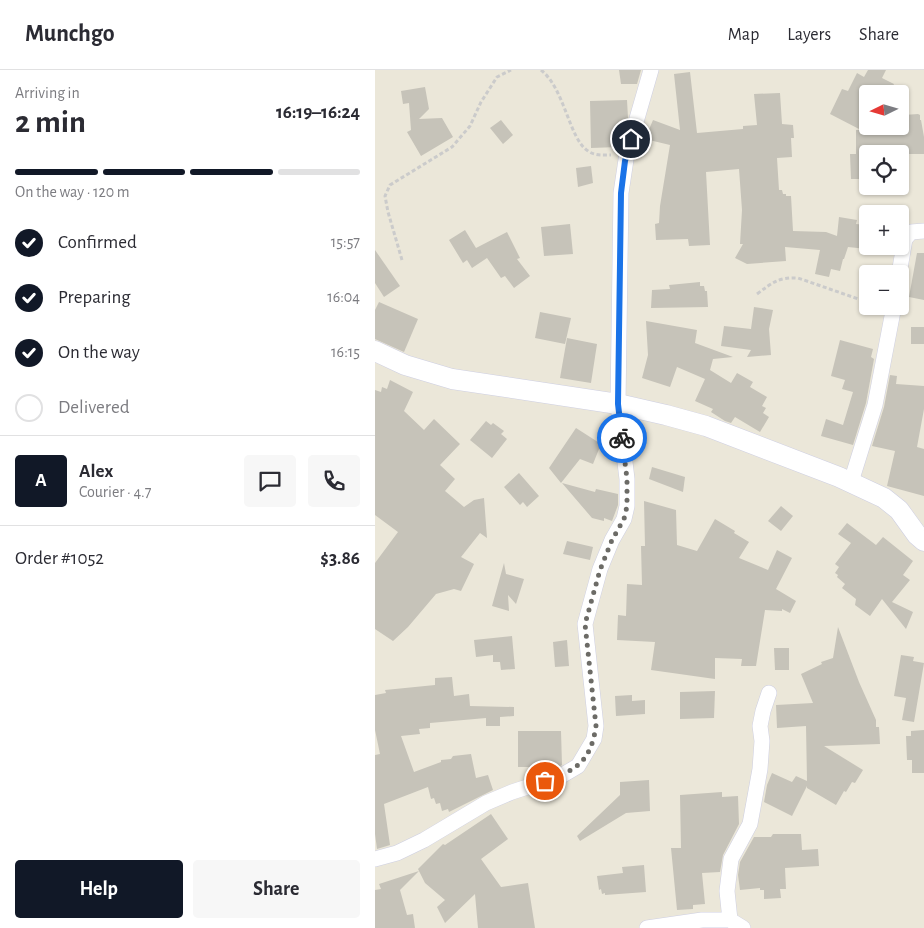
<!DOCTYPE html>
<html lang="en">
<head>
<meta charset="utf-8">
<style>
	body { margin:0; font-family:"Alegreya Sans",sans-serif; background:#f7f7f7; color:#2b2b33; height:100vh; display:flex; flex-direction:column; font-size:19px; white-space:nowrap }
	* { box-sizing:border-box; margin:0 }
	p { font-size:16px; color:#7c7c81 }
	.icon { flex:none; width:28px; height:28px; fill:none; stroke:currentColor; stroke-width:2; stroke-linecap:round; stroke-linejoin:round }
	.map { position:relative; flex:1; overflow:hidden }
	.side { display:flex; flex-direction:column; background:#fff; width:375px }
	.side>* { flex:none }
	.needle { width:32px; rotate:265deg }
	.controls { position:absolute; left:484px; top:15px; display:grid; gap:10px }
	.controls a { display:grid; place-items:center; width:50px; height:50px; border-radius:5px; background:#fff; box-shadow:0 1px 4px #0004; font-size:25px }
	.pin { position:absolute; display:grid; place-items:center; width:42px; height:42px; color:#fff; margin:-21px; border:2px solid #fff; border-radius:50%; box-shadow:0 1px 5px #0007 }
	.courier { position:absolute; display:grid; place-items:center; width:50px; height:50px; margin:-25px; border:4px solid #1a73e8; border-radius:50%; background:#fff; color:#222; box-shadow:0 1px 6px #0007 }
	.overview em { font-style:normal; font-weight:700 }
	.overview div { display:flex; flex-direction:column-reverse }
	.overview { display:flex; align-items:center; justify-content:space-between; height:85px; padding:0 15px }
	h1 { font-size:32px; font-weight:700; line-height:38px }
	.bar { display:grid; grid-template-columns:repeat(4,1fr); gap:8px 5px; align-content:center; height:60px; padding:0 15px }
	.bar i { height:6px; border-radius:4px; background:#e1e1e2 }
	.bar .active { background:#111827 }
	.bar p { grid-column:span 4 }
	.line { display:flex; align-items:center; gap:12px; padding:0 15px; border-top:1px solid #e1e1e2 }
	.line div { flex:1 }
	.round { display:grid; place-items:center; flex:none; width:52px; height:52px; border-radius:5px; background:#f7f7f7 }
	ol { padding:0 15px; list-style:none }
	li { display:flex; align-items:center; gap:15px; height:55px }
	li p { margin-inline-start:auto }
	li .icon { padding:5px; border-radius:50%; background:#111827; color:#fff; stroke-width:4 }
	li:last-child { color:#7c7c81 }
	li i { width:28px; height:28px; border:2px solid #e1e1e2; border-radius:50% }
	.button { display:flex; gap:10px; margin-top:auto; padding:10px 15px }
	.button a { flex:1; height:58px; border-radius:5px; background:#111827; color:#fff; font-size:20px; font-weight:700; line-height:58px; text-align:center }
	.button a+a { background:#f7f7f7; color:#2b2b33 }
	header { display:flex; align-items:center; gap:30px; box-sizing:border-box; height:70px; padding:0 25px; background:#fff; border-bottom:1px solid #e1e1e2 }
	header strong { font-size:24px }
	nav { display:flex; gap:28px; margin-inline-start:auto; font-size:18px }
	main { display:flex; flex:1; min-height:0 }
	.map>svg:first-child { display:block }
	.building { fill:#c6c3b9 }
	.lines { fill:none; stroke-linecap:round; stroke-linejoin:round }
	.minor-casing { stroke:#cecfe2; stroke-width:16 }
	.tertiary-casing { stroke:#cecfe2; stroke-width:21 }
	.path { stroke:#cbcbcb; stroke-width:3; stroke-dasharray:4 2.5; stroke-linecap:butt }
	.minor { stroke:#fff; stroke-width:15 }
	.tertiary { stroke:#fff; stroke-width:20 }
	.done { stroke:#6c6b66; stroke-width:5; stroke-dasharray:0 9 }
	.route { stroke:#1a73e8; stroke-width:6 }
</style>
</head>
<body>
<header>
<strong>Munchgo</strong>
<nav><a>Map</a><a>Layers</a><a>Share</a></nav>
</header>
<main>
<section class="side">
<div class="overview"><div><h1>2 min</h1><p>Arriving in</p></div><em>16:19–16:24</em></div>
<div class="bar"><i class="active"></i><i class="active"></i><i class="active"></i><i></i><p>On the way · 120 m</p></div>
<ol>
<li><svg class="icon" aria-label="check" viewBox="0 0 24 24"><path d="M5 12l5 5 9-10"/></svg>Confirmed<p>15:57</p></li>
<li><svg class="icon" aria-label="check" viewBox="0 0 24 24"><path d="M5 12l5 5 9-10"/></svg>Preparing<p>16:04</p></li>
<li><svg class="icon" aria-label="check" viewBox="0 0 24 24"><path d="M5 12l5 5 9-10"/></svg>On the way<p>16:15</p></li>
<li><i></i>Delivered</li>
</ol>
<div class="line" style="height:90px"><b class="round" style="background:#111827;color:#fff">A</b><div><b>Alex</b><p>Courier · 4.7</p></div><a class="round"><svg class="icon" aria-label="chat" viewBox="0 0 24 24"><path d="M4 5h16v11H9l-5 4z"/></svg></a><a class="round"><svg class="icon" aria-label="phone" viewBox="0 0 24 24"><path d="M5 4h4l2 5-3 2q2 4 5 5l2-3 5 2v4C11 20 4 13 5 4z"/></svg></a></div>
<div class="line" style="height:65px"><div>Order #1052</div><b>$3.86</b></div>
<div class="button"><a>Help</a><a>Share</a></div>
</section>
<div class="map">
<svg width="549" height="858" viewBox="0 0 549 858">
	<rect width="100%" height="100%" fill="#ebe7d9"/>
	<g class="building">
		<path d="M244,0H266L262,14H246Z"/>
		<path d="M493,0H511L507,8L519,14L515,24H492V60H513L530,62L529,45L543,44L545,45V50H546L549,67V84H481V60H486L455,44L467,19L473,21L482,3L489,7Z"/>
		<path d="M315,2L322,63L368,59V56L382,55L379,24L405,23L407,54L418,55L419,68H416L417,87L402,88L404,120H407L408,124H411V126H416L418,161L451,162L462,166L464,147L482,150L481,154L492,155V179L473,177L469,189H468L465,201L456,199L454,207L440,204L445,180L410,177L411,191L372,194L360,188L368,174H365L367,140L364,99L331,102L335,175L314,176L313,169L281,170L280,154L284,153L285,136L295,75L270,69L278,50L305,60L299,4Z"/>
		<path d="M50,17L54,39L44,49L67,48L78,67L46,86L32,62L36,60L34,33L28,34L26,21Z"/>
		<path d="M252,30L253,48L245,72H243V77L216,78L215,31Z"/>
		<path d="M126,50L138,65L128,74L115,58Z"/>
		<path d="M475,84H492V109H476Z"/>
		<path d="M216,96L218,113L203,117L201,98Z"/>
		<path d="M195,154L198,184L169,186L166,157Z"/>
		<path d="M90,160L101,178L132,162L145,188L142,189L155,206L139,218L130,206L126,208L112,188L97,198L92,190L88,193L74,170Z"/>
		<path d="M0,180L25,216L9,227L0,213Z"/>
		<path d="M542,183H549V230L534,227Z"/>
		<path d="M325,212V216H329L330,221H332L333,237L276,238L277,220L295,219L294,215Z"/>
		<path d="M4,232L43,249L29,282L0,269V240Z"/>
		<path d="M379,237L398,240L394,259L396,285L372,287L376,280L346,276L349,256L376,259Z"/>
		<path d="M165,242L196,248L190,274L160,268Z"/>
		<path d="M271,251L322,260L320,273L358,287L338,289L335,300L356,313L362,303L378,312L375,317L392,327L387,336L391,338L388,343L394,347L385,362L360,347L356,353L350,351L336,342L338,339L320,331L330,309L302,297L295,317L267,308L273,285Z"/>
		<rect x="536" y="257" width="13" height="17"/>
		<path d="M192,268L222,274L216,313L185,308Z"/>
		<path d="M465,270L498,279L496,287L499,289L491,333L478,375L446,366L451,349L468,355L478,322L467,319L470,310L456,306Z"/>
		<path d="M515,305L522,306L521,314L549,316V339L542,377L549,379V426L512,416L520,381L497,376L509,337Z"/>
		<path d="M15,310L38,322L29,341L49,360L59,349L85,374L65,395L80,409L70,421L89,437L99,430L109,428L112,468L105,463L86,487L99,494L86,521L79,519L61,524L33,557L18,571L0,559V493L23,462L0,445V320L6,322L7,317L12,319Z"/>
		<path d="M111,351L116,355L118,353L129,361L126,364L132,369L117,388L95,370Z"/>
		<path d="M201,358L226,374L218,394L205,389L186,413L174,398Z"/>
		<path d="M277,397L310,407L308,422L274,409Z"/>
		<path d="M144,403L164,426L152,437L148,432L145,435L129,417Z"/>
		<path d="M187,413L220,422L221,419L243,424V435L237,451L229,448V451L217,448Z"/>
		<path d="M269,431L301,440L302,475L322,481L340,449L360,461L359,463L374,472L364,488L393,500L402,480L417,488L401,519L421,531L415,543L407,539V541L390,540L381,596H366L367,589L340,588V609L276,600L280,572L242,570L243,545L251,546L252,514L267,515L266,476H270Z"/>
		<path d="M406,436L418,446L406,461L393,451Z"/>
		<path d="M472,453L501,475L508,467L538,491L528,505L535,510L517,532L538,542L531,559L507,529L495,546L480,535L481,529L467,518L470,514L462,507L463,505L460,503L464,497L460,494L476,473L463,464Z"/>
		<path d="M192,471L218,477L215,490L188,484Z"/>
		<path d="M129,493L131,504L149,509L141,534L133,525L134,541L117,536Z"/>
		<path d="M463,557L484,612L501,650V657H504L505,674L449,676L488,700L480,713L477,712L471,722L469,721L461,735L432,718V716L417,746L389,732L392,715L397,703L417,712L421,706L432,711L431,656L402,658L401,635L438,633L426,604L447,594L446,592L458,588Z"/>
		<path d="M137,566L140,599L126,600L125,592H118V585L101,587L99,570Z"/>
		<path d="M192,570L194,596L180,597L178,572Z"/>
		<path d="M399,578H414V600H400Z"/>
		<path d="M526,585L539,587L538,591L549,593L539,652L527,650L531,628L519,626Z"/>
		<path d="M77,607L79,626L94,624L95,636L139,637V646L125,647V656H111V648L55,653V658L44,659L45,664L26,666L39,702L66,692V690L76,689L78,686L96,684L101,708L113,705L118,720L74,742L73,739L67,741L65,733L61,734L59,728L56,729L53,717L9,734L15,775L2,779L0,764V685L5,684L0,660V625L11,623L10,620L60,615V608Z"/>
		<path d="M340,621L339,648L305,649V622Z"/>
		<path d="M257,625V631L270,630V644L241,646L240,626Z"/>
		<path d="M549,660V703H537V690H532L531,666H536V661Z"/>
		<path d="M143,661H186L187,695L183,697H143Z"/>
		<path d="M274,710L275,741L251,743L205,771L202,766L245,725V712Z"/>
		<path d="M347,722V727L363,726L364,754L348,785L345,802L327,803L330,834L318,835V839L302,840L296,778H306L305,725Z"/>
		<path d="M116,744L133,769L106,789L126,817L153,813L160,858H103L100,824L70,853L62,837L70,830L50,813L43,799L68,774L70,775Z"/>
		<path d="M398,764H426L427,780L443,779L444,796L410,798L411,819H405L406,828L389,829V820H385V818L365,820L363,805L365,792L379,767H396Z"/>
		<path d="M269,795L271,822L230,825V823L227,824L226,819L224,820L222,806L248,803L247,797Z"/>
		<path d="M44,801L25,820L32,845L38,844L40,858H0V820L6,819L4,814Z"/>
	</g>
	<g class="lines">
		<defs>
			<g id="minor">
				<path d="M524,204L530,169L536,162L549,161"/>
				<path d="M476,412L500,335L519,236"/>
				<path d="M0,789L22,783L49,770L111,733L137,722L186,706L203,696L219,669L221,656L210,554L225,499L237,470L249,449L252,436V409L243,334L246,123L252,83L276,0"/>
				<path d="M355,850L352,821L356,789L375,754L385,699L387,671L385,656L388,641L394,623"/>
				<path d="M272,858L327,850H355L368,858"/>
			</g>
			<path id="tertiary" d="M0,281L30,295L77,309L243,334L291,345L331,356L464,407L509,428L524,440L542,465L549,471"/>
		</defs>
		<use href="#minor" class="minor-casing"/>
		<use href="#tertiary" class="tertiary-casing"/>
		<g class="path">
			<path d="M166,0C190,19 194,69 213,81C220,86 228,85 236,85"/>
			<path d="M27,190L13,142L10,126L15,115L77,77L95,56L106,32L122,7L136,0"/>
			<path d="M382,224C397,213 403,207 423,208L492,232"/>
		</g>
		<use href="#minor" class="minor"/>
		<use href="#tertiary" class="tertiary"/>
	</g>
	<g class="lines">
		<path class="done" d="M170,711C201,701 216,691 221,656L210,554L225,500L237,470L249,449L252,436V409L247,368"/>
		<path class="route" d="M247,368L243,334L246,123L250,91L256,69"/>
	</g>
</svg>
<div class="controls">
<a><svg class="needle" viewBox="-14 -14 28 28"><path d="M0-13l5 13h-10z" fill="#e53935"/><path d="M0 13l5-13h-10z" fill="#7c7c81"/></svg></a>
<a><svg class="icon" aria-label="locate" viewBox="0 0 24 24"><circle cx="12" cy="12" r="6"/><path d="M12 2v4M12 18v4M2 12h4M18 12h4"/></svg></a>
<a>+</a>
<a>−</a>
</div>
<div class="pin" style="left:170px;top:711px;background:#ea580c"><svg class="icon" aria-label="bag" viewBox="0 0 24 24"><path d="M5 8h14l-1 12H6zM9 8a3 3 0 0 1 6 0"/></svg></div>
<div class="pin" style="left:256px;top:69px;background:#1f2937"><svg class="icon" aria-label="home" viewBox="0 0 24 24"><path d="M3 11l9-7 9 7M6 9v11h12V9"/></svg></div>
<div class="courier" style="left:247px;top:368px"><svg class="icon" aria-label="bike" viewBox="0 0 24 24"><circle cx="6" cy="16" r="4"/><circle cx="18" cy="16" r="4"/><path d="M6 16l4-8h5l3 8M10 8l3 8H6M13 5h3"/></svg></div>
</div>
</main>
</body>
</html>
